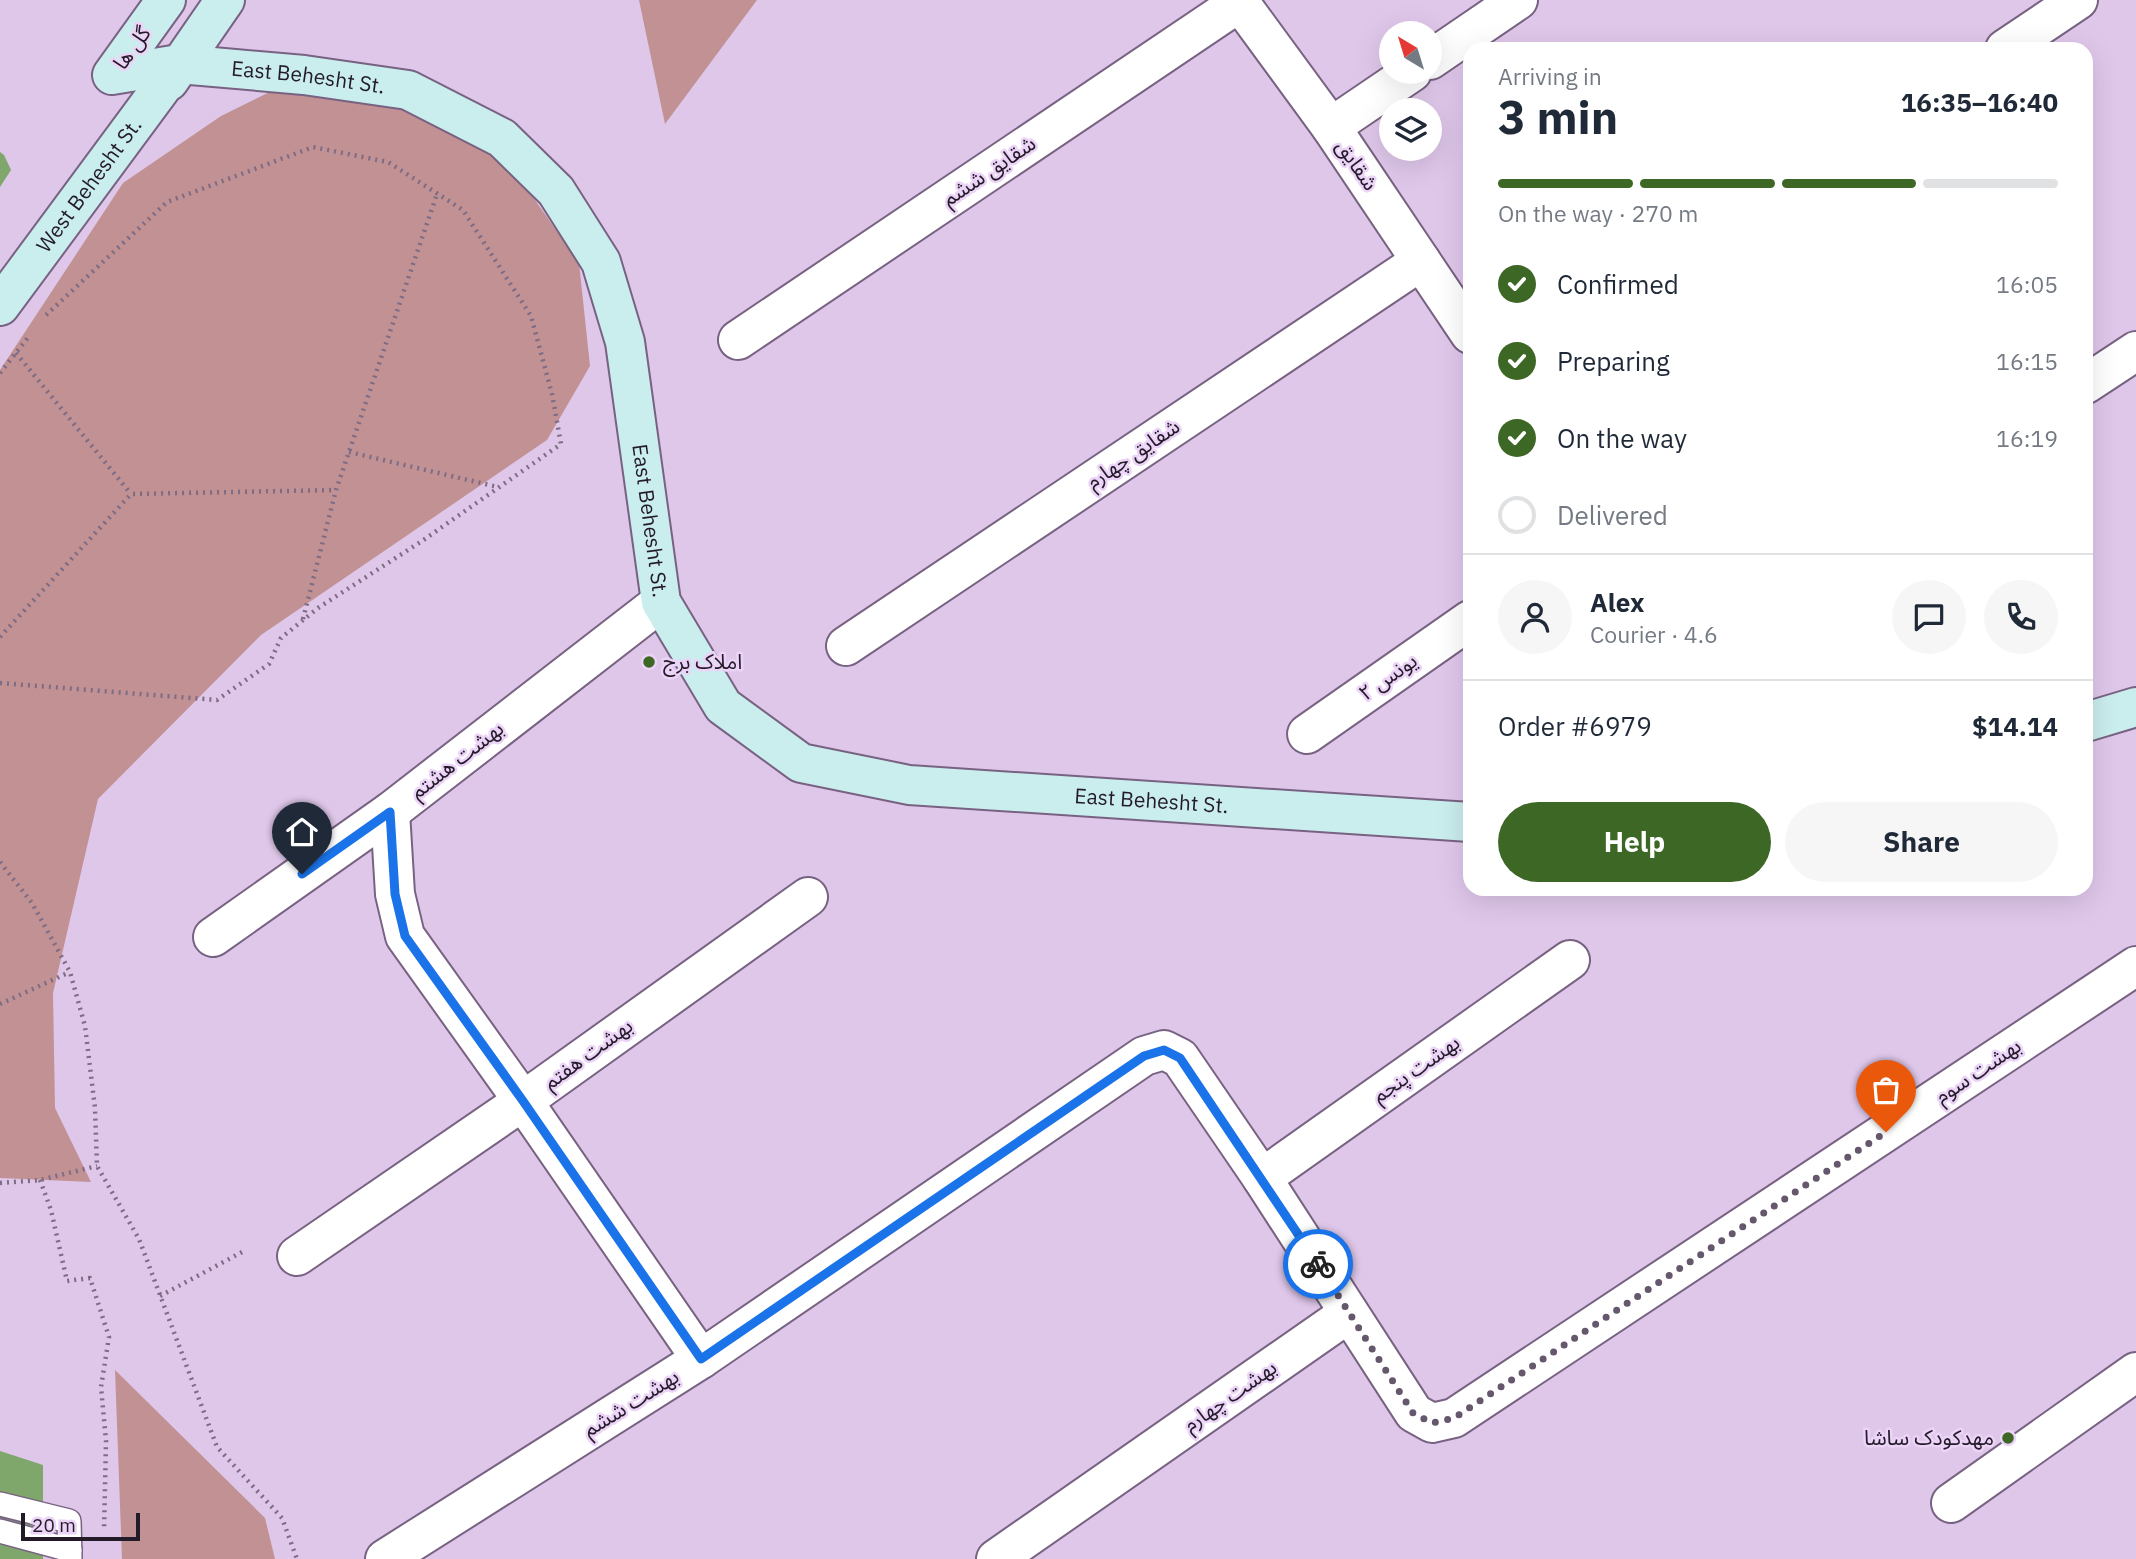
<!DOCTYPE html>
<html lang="en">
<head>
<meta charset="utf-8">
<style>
	body { margin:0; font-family:"IBM Plex Sans","Noto Sans Arabic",sans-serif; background:#f6f6f7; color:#1f2937; height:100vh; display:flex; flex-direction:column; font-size:26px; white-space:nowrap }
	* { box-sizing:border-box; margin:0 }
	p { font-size:23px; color:#747a83 }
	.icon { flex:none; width:38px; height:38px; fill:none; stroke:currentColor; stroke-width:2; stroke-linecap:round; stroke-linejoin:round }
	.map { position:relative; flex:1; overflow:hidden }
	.sheet { position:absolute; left:1463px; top:42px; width:630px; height:854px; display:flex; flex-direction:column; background:#fff; border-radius:21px; box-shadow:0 7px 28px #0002 }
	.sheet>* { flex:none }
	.needle { width:46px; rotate:322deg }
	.controls { position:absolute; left:1379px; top:21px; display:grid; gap:14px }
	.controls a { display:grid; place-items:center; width:63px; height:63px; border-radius:50%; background:#fff; box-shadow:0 7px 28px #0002; font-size:35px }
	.scale { position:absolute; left:21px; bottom:18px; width:119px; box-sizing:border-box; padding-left:7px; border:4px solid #241b28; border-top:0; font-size:19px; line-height:24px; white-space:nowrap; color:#241b28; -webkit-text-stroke:5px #ecd4f8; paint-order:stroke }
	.pin { position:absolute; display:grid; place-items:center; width:60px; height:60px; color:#fff; margin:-72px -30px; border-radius:50% 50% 50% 0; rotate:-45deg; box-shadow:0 0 7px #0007 }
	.pin .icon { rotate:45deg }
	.courier { position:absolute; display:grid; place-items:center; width:70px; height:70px; margin:-35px; border:5px solid #1a73e8; border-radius:50%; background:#fff; color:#222; box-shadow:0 2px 9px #0007 }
	.head em { font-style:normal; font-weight:700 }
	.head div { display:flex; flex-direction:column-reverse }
	.head { display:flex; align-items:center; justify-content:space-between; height:119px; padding:0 35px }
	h1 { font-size:46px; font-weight:700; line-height:52px }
	.bar { display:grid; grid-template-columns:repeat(4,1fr); gap:10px 7px; align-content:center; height:84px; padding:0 35px }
	.bar i { height:9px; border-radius:5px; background:#e0e1e3 }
	.bar .on { background:#3d6724 }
	.bar p { grid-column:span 4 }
	.line { display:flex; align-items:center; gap:18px; padding:0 35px; border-top:2px solid #e0e1e3 }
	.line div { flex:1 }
	.round { display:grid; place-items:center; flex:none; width:74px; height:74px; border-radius:37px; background:#f6f6f7 }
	ol { padding:0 35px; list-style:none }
	li { display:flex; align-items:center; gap:21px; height:77px }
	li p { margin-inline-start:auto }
	li .icon { padding:7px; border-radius:50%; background:#3d6724; color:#fff; stroke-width:4 }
	li:last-child { color:#747a83 }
	li i { width:38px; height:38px; border:4px solid #e0e1e3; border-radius:50% }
	.primary-button { display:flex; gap:14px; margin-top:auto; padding:14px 35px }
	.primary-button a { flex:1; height:80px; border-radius:42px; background:#3d6724; color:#fff; font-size:28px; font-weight:700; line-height:80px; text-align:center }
	.primary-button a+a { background:#f6f6f7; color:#1f2937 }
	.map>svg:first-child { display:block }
	.green { fill:#c19194 }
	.building { fill:#7fa66b }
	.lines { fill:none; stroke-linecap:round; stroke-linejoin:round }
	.lane-casing { stroke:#786282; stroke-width:26 }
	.street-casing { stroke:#786282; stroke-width:42 }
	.secondary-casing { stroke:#786282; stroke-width:42 }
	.path { stroke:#7d6c84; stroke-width:4.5; stroke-dasharray:2 5; stroke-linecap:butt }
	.lane { stroke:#fff; stroke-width:23 }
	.street { stroke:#fff; stroke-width:38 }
	.secondary { stroke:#caedee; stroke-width:38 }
	.done { stroke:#65576c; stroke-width:7; stroke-dasharray:0 12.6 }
	.route { stroke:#1a73e8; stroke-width:9 }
	.poi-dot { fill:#3d6724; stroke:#ecd4f8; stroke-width:2.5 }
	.labels { text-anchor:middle; stroke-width:5; stroke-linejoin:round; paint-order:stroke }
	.street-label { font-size:21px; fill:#241b28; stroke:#ecd4f8 }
	.poi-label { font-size:21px; fill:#241b28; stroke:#ecd4f8; text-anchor:start }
</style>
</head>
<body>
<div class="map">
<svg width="2136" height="1559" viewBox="0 0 2136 1559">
	<rect width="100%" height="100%" fill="#dfc7ea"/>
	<g class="green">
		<path d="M639,0H757L665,124Z"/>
		<path d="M304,75L366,77L505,157L579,263L590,366L547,440L261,635L98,799L53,993L55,1108L91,1182L0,1178V370L123,183L221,116Z"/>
		<path d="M115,1370L265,1518L275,1559H122Z"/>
	</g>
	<g class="building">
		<path d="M0,152L4,155L11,170L0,187Z"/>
		<path d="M0,1451L43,1465V1559H0Z"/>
	</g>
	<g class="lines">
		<defs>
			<g id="lane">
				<path d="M0,1504L69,1521L70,1559"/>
				<path d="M0,1531L70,1550"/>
			</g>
			<g id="street">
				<path d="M1238,0L1331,127L1470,334"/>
				<path d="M2005,49L2078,0"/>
				<path d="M1430,60L1518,0"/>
				<path d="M1331,127L1412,72"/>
				<path d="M738,340L1240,2"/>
				<path d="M2086,384L2136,351"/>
				<path d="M846,646L1421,261"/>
				<path d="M1307,734L1470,620"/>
				<path d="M390,812L395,894L405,936L523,1101L701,1359"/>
				<path d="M213,937L390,812L661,602"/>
				<path d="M1262,1178L1570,960"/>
				<path d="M297,1256L523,1101L808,897"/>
				<path d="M1951,1503L2136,1372"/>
				<path d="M385,1559L701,1359L1144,1056L1164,1050L1180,1058L1262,1178L1414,1413L1432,1423L1454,1418L2136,966"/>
				<path d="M996,1559L1349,1313"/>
			</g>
			<g id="secondary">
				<path id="s1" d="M166,0L112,75L179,64L304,75L408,90L502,138L556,191L601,262L625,342L661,602L723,706L801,763L909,785L1470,822"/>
				<path d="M169,81L225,0"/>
				<path id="s2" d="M0,306L179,64"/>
				<path d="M2086,722L2136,707"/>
			</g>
		</defs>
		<use href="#lane" class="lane-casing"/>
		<use href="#street" class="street-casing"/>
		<use href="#secondary" class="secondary-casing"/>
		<g class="path">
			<path d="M16,353L131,494"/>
			<path d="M0,373L30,335"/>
			<path d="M349,452L498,487"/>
			<path d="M303,619L336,490L437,194"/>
			<path d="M0,637L131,494L336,490"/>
			<path d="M0,683L217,700L269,664L281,638L318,608L422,541L561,444L552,394L531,316L463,210L388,162L313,147L167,202L44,317"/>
			<path d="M0,862L32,903L70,972L85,1026L95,1108L97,1166L139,1239L217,1447L282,1518L297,1559"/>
			<path d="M0,1004L70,972"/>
			<path d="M40,1180L51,1210L67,1281L90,1278L109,1337L101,1387L106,1441L104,1531"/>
			<path d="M0,1183L40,1180L97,1166"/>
			<path d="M160,1296L244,1251"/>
		</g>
		<use href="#lane" class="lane"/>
		<use href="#street" class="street"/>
		<use href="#secondary" class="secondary"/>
	</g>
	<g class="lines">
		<path class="done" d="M1318,1264L1413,1413L1432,1423L1454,1418L1886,1132"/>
		<path class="route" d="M302,874L390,812L395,894L405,936L523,1101L701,1359L1144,1056L1164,1050L1180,1058L1318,1264"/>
	</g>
	<g class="poi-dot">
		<circle cx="649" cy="662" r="7"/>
		<circle cx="2008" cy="1438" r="7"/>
	</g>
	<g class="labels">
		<g class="street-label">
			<text transform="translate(132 48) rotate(-54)" y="7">گل ها</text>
			<text dy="7" stroke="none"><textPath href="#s1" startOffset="290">East Behesht St.</textPath></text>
			<text transform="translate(1357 165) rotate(56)" y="7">شقایق</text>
			<text transform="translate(989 171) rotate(-34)" y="7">شقایق ششم</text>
			<text dy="7" stroke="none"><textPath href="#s2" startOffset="150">West Behesht St.</textPath></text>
			<text transform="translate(1133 454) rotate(-34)" y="7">شقایق چهارم</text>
			<text dy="7" stroke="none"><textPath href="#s1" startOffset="920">East Behesht St.</textPath></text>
			<text transform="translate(1388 677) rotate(-35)" y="7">یونس ۲</text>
			<text transform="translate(457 760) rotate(-38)" y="7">بهشت هشتم</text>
			<text dy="7" stroke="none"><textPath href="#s1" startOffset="1573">East Behesht St.</textPath></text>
			<text transform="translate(588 1054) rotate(-36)" y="7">بهشت هفتم</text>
			<text transform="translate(1416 1069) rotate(-35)" y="7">بهشت پنجم</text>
			<text transform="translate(1978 1071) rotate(-34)" y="7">بهشت سوم</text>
			<text transform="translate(1230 1396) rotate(-35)" y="7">بهشت چهارم</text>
			<text transform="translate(631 1403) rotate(-32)" y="7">بهشت ششم</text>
		</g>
		<g class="poi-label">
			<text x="663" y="669">املاک برج</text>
			<text x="1994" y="1445" text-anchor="end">مهدکودک ساشا</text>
		</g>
	</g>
</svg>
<div class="controls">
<a><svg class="needle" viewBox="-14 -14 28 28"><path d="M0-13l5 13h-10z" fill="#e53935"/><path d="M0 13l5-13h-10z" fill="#747a83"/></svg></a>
<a><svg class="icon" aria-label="layers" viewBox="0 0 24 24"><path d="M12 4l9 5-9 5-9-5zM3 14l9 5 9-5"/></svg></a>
</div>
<div class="scale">20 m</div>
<div class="pin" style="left:1886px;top:1132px;background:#ea580c"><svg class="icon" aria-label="bag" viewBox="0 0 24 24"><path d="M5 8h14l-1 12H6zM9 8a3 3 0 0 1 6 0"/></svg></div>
<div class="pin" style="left:302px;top:874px;background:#1f2937"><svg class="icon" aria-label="home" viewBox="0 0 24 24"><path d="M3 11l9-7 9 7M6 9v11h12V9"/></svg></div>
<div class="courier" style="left:1318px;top:1264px"><svg class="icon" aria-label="bike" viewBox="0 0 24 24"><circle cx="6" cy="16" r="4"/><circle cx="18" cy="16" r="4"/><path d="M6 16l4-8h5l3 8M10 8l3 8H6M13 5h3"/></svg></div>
<section class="sheet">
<div class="head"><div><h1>3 min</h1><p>Arriving in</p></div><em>16:35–16:40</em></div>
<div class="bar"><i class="on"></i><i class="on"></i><i class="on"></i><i></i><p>On the way · 270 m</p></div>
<ol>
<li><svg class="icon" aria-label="check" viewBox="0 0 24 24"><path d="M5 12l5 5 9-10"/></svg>Confirmed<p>16:05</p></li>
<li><svg class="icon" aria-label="check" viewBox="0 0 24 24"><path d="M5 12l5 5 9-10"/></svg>Preparing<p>16:15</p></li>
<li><svg class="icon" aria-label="check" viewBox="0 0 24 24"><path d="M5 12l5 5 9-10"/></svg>On the way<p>16:19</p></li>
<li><i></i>Delivered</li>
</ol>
<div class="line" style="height:126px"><a class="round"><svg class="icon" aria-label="person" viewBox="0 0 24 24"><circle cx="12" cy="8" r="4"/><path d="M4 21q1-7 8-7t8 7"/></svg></a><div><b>Alex</b><p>Courier · 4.6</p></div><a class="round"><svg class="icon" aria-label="chat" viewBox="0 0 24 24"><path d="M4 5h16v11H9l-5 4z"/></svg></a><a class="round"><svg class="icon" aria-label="phone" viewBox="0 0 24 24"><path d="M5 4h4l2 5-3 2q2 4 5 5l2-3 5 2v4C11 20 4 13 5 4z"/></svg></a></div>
<div class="line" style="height:91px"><div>Order #6979</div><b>$14.14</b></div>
<div class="primary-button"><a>Help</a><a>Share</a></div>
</section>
</div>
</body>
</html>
